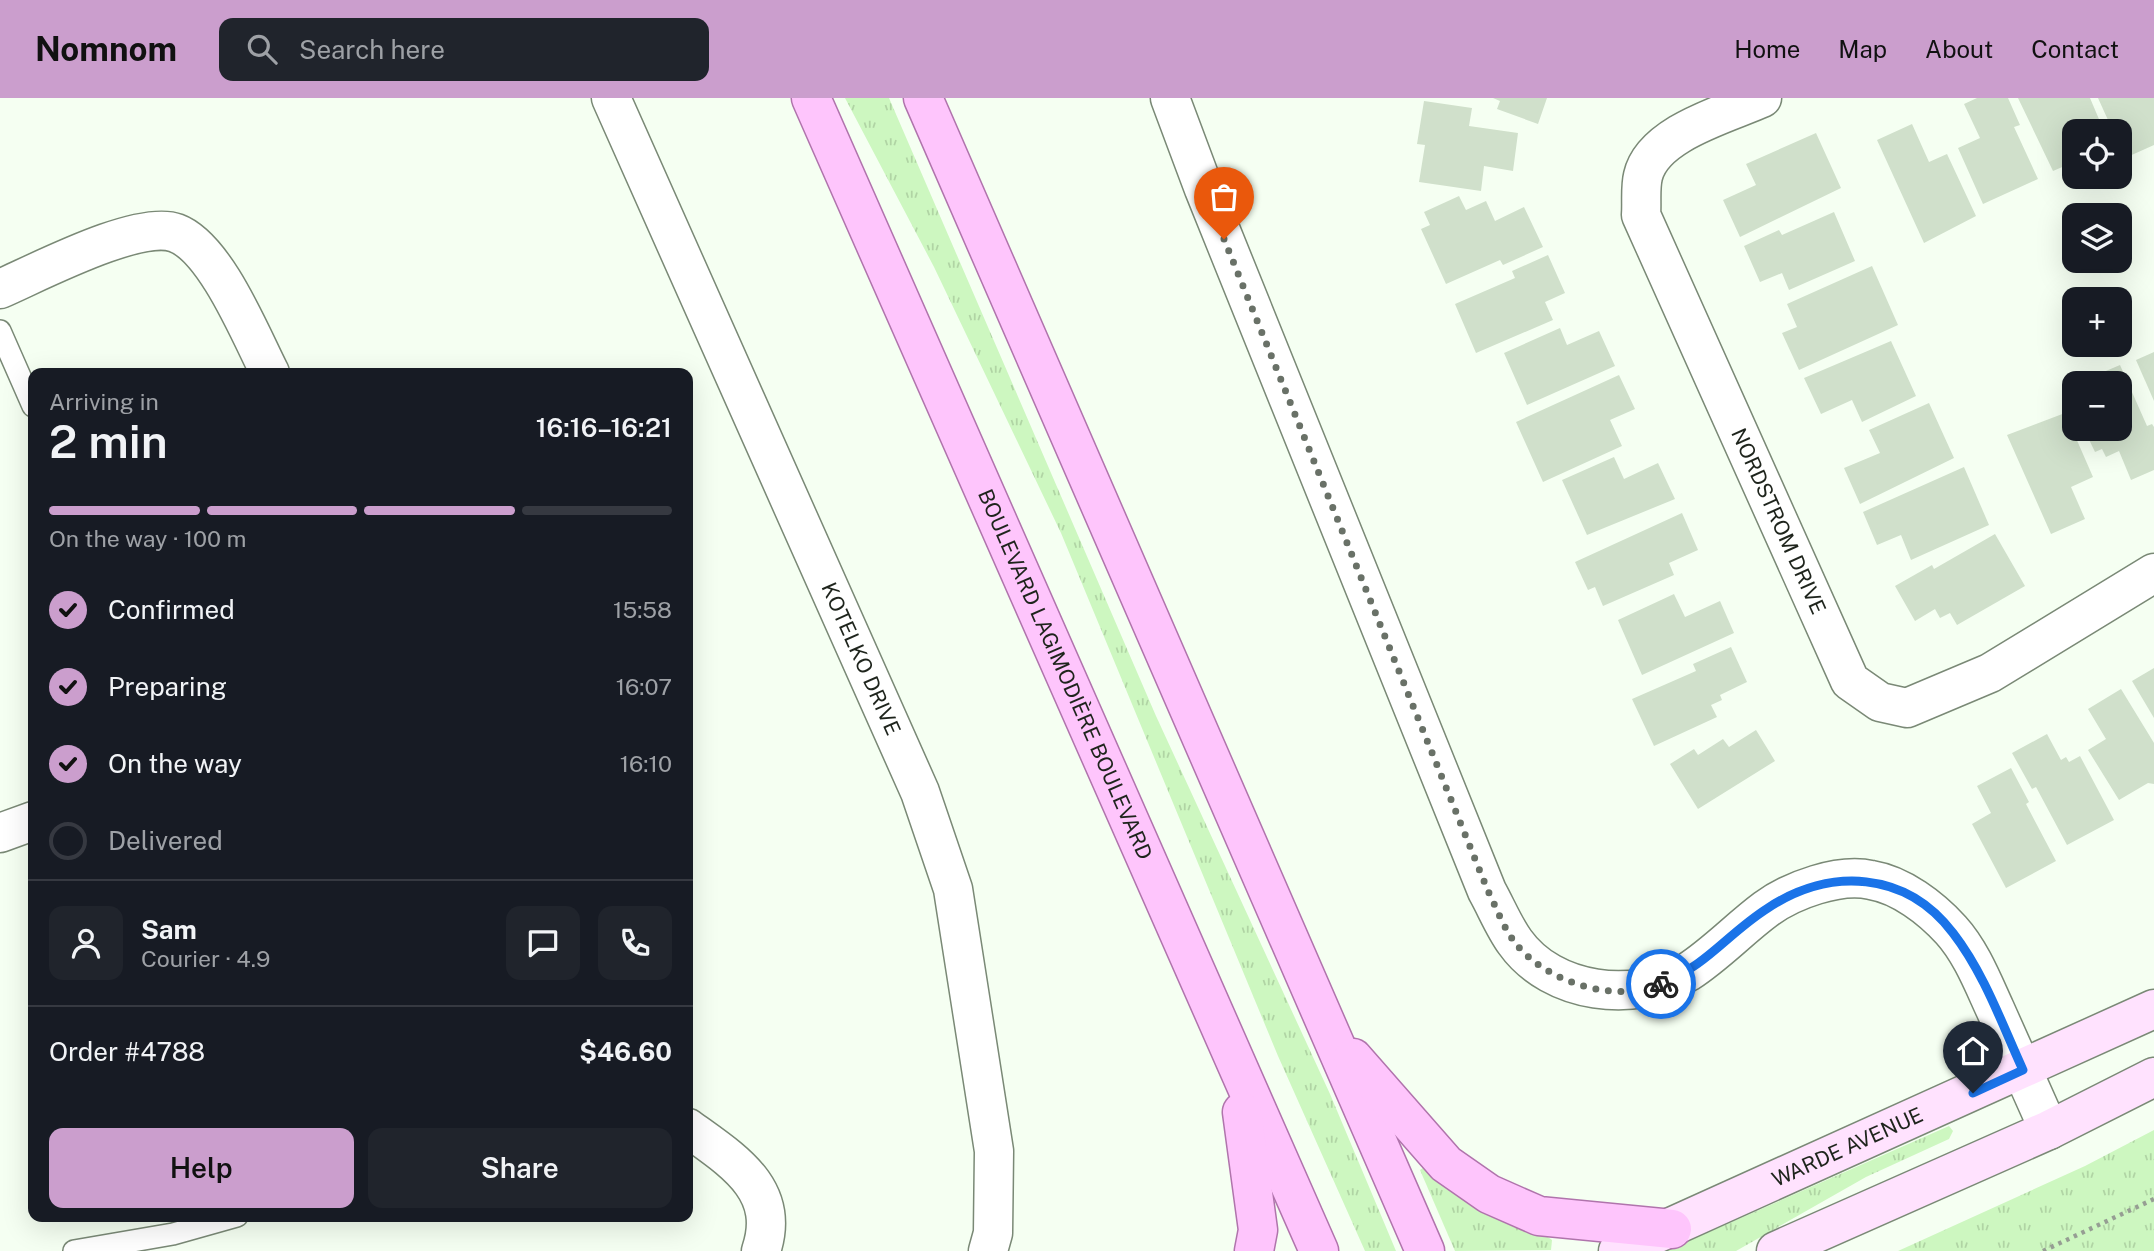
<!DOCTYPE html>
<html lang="en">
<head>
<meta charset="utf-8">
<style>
	body { margin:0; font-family:"Public Sans",sans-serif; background:#20242c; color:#f1f3f6; height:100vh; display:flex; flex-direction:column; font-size:26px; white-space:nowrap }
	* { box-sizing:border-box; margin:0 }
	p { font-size:23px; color:#9ea1a6 }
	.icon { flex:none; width:38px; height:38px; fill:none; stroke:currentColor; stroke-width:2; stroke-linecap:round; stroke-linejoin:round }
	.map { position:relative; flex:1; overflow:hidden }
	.panel { position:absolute; left:28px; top:270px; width:665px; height:854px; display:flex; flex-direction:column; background:#171b24; border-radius:14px; box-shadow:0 7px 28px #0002 }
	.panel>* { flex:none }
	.fabs { position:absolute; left:2062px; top:21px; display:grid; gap:14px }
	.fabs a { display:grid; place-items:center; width:70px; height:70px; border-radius:14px; background:#171b24; box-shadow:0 7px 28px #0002; font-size:35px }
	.pin { position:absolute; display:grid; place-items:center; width:60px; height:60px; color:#fff; margin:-72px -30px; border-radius:50% 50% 50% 0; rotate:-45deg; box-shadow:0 0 7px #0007 }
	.pin .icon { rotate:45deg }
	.courier { position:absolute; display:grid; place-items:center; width:70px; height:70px; margin:-35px; border:5px solid #1a73e8; border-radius:50%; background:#fff; color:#222; box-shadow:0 2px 9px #0007 }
	.headline em { font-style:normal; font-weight:600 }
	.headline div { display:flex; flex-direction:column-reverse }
	.headline { display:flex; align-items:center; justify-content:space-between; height:119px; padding:0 21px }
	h1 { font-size:46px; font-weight:600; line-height:52px }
	.bar { display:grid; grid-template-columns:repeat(4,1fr); gap:10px 7px; align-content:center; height:84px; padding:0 21px }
	.bar i { height:9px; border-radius:5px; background:#363941 }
	.bar .selected { background:#cb9ecd }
	.bar p { grid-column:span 4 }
	.line { display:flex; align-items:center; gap:18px; padding:0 21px; border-top:2px solid #363941 }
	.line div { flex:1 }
	.round { display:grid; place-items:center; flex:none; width:74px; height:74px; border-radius:14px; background:#20242c }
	ol { padding:0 21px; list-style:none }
	li { display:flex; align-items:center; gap:21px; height:77px }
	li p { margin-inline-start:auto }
	li .icon { padding:7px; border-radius:50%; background:#cb9ecd; color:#111; stroke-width:4 }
	li:last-child { color:#9ea1a6 }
	li i { width:38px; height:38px; border:4px solid #363941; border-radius:50% }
	.button { display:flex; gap:14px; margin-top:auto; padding:14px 21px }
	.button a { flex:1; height:80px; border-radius:14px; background:#cb9ecd; color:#111; font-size:28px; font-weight:600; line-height:80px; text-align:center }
	.button a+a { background:#20242c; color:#f1f3f6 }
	header { display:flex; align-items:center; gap:42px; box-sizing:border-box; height:98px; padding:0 35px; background:#cb9ecd; color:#111 }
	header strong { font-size:33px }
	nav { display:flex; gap:38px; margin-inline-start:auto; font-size:24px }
	.search { width:490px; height:63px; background:#20242c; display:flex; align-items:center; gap:18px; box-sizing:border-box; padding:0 24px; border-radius:14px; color:#9ea1a6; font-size:26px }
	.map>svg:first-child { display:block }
	.grass { fill:url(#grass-tufts) }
	.building { fill:#d0e0cb }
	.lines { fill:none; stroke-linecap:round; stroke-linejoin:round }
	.lane-casing { stroke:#7a8976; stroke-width:24 }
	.street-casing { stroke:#7a8976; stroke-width:41 }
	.secondary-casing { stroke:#7a8976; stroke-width:41 }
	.primary-casing { stroke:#b074ac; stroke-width:41 }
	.path { stroke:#969e93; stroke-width:4.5; stroke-dasharray:3.5 5; stroke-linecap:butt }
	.lane { stroke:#fff; stroke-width:21 }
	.street { stroke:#fff; stroke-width:38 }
	.secondary { stroke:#ffe2fe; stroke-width:38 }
	.primary { stroke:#fec5fc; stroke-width:38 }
	.done { stroke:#697167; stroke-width:7; stroke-dasharray:0 12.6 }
	.route { stroke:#1a73e8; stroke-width:9 }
	.labels { text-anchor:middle; stroke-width:5; stroke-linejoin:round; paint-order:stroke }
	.street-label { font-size:21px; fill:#1e241c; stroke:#fff }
</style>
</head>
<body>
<header>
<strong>Nomnom</strong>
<div class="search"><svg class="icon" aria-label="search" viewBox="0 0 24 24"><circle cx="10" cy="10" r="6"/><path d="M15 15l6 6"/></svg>Search here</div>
<nav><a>Home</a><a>Map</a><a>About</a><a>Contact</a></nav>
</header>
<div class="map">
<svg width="2154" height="1153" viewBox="0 0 2154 1153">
	<defs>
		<pattern id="grass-tufts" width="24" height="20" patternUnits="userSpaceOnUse" patternTransform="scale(1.75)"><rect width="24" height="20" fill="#cdf7c0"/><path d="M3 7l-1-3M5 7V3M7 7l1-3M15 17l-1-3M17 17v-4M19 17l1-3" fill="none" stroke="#b0d4a4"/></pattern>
	</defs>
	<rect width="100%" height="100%" fill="#f5fff2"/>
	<g class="grass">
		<path d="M845,0H889L1156,618L1330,996L1396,1153H1365L1278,958L1061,435L934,169Z"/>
		<path d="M1949,1028L1953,1033L1949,1041L1866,1079L1736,1153H1666Z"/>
		<path d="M2154,1032V1153H1898L2085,1068Z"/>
		<path d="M1427,1067L1545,1137L1552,1142L1551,1152L1455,1153L1420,1072Z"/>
	</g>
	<g class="building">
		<path d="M1493,0H1547L1538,26L1497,11L1500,3Z"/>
		<path d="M1977,0H2008L2020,27L2014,29L2038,81L1983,106L1958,50L1980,40L1964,6Z"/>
		<path d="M2018,0H2090L2104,33H2074V64L2053,73Z"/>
		<path d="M2098,0H2154V47L2125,60L2119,47V33H2113Z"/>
		<path d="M1424,3L1472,10L1469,28L1518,35L1513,73L1484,68L1481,93L1419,84L1425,47L1417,46Z"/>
		<path d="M1912,26L1929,64L1947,56L1976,118L1924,145L1877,42Z"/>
		<path d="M1816,35L1841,90L1740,139L1723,102L1756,87L1746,66Z"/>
		<path d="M1459,98L1466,112L1486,103L1495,123L1524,109L1543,149L1503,167L1500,162L1446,186L1421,131L1430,127L1424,114Z"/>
		<path d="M1834,114L1855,163L1789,192L1782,175L1760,184L1744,148L1779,132L1782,137Z"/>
		<path d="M1548,157L1565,195L1545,204L1553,222L1476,255L1455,206L1515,180L1512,173Z"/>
		<path d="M1872,168L1898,227L1799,272L1782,235L1797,229L1787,206Z"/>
		<path d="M1560,230L1567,247L1599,233L1615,268L1527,307L1504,255Z"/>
		<path d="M1891,243L1916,298L1862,324L1852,302L1821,316L1804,280Z"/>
		<path d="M2154,254V303L2136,262Z"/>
		<path d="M2120,267L2147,328L2152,326L2154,329V372L2131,382L2119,353L2106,359L2102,351L2095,354L2084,331H2119V285H2089L2087,281Z"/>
		<path d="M1619,277L1635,311L1610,322L1622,348L1543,384L1516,324Z"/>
		<path d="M1929,305L1954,360L1860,406L1844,370L1880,355L1869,332Z"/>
		<path d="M2065,315L2093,379L2071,389L2085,421L2051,436L2007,337Z"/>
		<path d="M1614,359L1624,381L1658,365L1675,401L1587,437L1562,382Z"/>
		<path d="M1964,369L1989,427L1911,462L1901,437L1877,447L1863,414Z"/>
		<path d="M1682,415L1698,452L1669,465L1674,477L1603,508L1595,489L1588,492L1575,464Z"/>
		<path d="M1995,436L2025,488L1957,527L1950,515L1940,520L1935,511L1915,523L1895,488L1932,467L1934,471Z"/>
		<path d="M1674,496L1685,519L1720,503L1734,535L1642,577L1618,522Z"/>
		<path d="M1731,549L1747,584L1720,597L1722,602L1711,607L1717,619L1654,648L1632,601L1696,573L1693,566Z"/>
		<path d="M2154,570V620L2132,583Z"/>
		<path d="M2121,591L2154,645V686L2148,685L2119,702L2088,652L2106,641L2088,611Z"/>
		<path d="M1756,632L1775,663L1698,711L1670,666L1694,651L1698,657L1723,641L1729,649Z"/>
		<path d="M2047,636L2061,662L2066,659L2069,664L2080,658L2114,722L2067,747L2036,689L2032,691L2012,655Z"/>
		<path d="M2011,670L2029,704L2026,706L2056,763L2006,790L1972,726L1991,715L1977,688Z"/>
	</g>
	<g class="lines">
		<defs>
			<g id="lane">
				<path d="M0,233L33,308"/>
				<path d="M74,1153L173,1136L237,1118"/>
			</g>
			<g id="street">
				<path id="s1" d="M611,0L920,694L953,791L994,1053L993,1135L988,1153"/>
				<path d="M1170,0L1204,91L1487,793C1496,809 1504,829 1515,844C1552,896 1635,906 1688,874C1716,856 1739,831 1766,811C1792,792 1839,775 1871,782C1901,787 1931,810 1951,832C1971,854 1983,885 1995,911C2013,951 2031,991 2049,1032"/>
				<path id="s2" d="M1762,0C1726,16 1653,35 1643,78C1640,90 1642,105 1641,117L1850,583L1880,604L1907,610L1990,575L2154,475"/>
				<path d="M0,191C37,175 139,121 176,135C216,150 251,238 270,275"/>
				<path d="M0,735L33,723"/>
				<path d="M688,1030C732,1062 782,1091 761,1153"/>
			</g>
			<g id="secondary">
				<path id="s3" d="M1618,1153L2154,911"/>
				<path d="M1776,1153L2049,1032L2154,979"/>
			</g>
			<g id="primary">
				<path id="s4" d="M811,0L1319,1153"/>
				<path d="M923,0L1425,1153"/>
				<path d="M1353,960L1446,1066L1489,1096L1539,1118L1672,1131"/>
				<path d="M1242,1014L1258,1132L1254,1153"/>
			</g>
		</defs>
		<use href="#lane" class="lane-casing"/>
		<use href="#street" class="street-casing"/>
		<use href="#secondary" class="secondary-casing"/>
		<use href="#primary" class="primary-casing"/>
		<path class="path" d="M2043,1153L2154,1101"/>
		<use href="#lane" class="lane"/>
		<use href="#street" class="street"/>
		<use href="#secondary" class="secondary"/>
		<use href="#primary" class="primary"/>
	</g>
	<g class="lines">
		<path class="done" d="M1224,141L1488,793C1496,809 1504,831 1516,846C1547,884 1614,906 1661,886"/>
		<path class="route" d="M1661,886C1709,866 1727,836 1768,810C1830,769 1906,773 1953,835C1984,875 2002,926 2023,972L1973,995"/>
	</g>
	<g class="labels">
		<g class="street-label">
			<text dy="7" stroke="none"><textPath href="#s2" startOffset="522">NORDSTROM DRIVE</textPath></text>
			<text dy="7" stroke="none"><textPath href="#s1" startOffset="614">KOTELKO DRIVE</textPath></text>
			<text dy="7" stroke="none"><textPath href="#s4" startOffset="630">BOULEVARD LAGIMODIÈRE BOULEVARD</textPath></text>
			<text dy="7" stroke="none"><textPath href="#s3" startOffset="252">WARDE AVENUE</textPath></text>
		</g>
	</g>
</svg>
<div class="fabs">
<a><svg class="icon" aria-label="locate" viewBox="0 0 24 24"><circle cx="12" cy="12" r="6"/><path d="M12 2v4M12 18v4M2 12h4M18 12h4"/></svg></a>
<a><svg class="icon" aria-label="layers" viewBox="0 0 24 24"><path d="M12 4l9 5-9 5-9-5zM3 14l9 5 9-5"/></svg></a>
<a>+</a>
<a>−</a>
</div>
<div class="pin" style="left:1224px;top:141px;background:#ea580c"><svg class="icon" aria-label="bag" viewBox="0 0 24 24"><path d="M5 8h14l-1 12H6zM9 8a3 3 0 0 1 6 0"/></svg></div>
<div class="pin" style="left:1973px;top:995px;background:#1f2937"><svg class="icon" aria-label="home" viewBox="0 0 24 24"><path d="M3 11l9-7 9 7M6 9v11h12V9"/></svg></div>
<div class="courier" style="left:1661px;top:886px"><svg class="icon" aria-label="bike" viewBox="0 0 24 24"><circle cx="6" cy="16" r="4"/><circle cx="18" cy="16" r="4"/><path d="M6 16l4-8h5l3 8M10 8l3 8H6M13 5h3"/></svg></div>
<section class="panel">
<div class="headline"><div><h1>2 min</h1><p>Arriving in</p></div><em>16:16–16:21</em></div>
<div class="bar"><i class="selected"></i><i class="selected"></i><i class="selected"></i><i></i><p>On the way · 100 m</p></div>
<ol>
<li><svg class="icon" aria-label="check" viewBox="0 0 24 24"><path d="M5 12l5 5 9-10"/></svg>Confirmed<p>15:58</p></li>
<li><svg class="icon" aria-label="check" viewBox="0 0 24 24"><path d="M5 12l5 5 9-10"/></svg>Preparing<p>16:07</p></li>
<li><svg class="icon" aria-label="check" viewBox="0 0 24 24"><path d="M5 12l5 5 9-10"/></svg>On the way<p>16:10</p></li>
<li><i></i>Delivered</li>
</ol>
<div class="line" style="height:126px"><a class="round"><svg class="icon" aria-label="person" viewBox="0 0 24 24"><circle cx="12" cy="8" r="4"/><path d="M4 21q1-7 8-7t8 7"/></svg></a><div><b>Sam</b><p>Courier · 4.9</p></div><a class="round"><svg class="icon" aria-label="chat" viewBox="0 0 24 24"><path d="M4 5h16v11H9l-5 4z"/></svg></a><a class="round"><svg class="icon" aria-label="phone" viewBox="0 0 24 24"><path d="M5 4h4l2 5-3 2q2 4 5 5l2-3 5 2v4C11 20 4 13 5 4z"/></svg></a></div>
<div class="line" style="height:91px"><div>Order #4788</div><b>$46.60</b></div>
<div class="button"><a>Help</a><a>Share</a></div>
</section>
</div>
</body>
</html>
